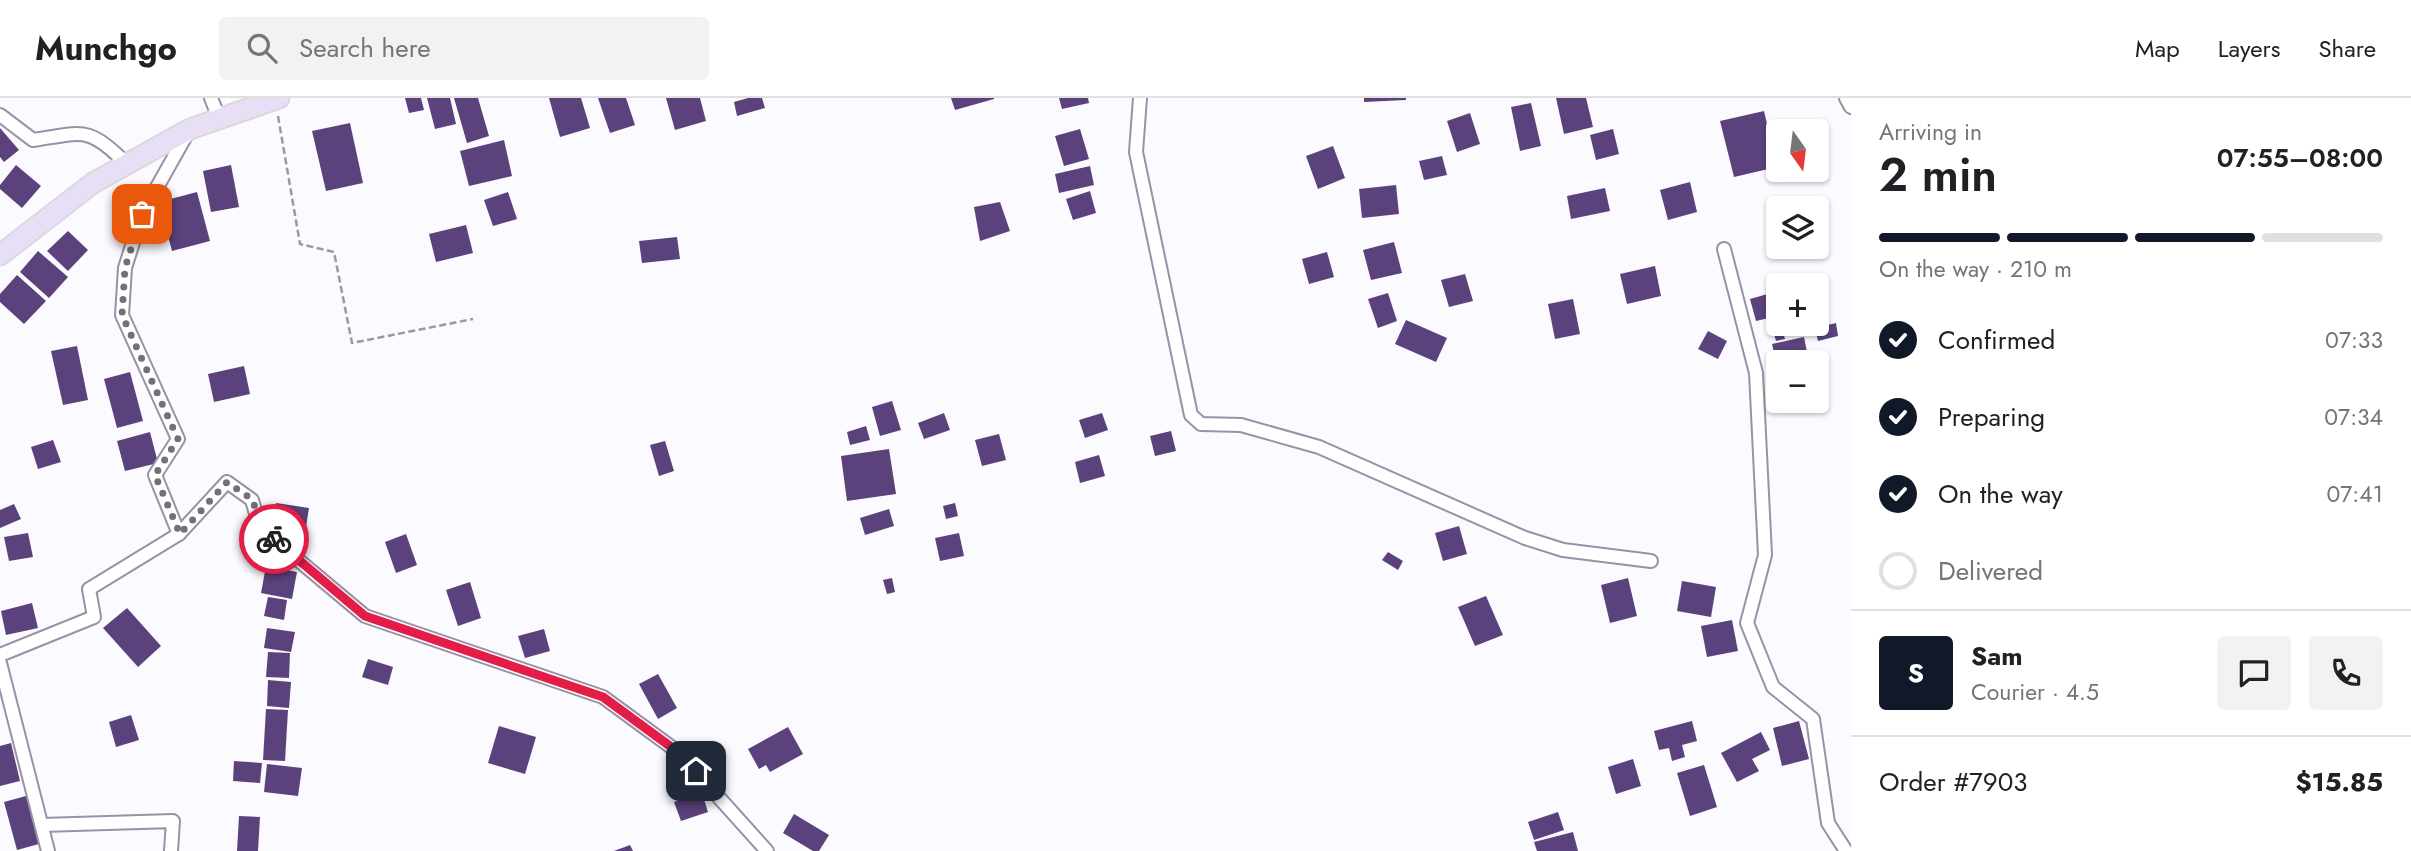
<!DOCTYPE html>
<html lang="en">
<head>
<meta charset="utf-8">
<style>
	body { margin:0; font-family:Jost,sans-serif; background:#f2f2f2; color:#202124; height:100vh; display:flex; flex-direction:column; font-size:26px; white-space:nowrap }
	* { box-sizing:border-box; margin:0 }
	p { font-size:23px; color:#757577 }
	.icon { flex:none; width:38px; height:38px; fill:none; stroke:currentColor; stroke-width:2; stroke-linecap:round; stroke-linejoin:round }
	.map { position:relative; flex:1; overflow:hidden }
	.sheet { display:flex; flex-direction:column; background:#fff; width:560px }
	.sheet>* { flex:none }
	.needle { width:46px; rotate:166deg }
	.controls { position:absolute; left:1766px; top:21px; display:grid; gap:14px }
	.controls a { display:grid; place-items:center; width:63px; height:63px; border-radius:7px; background:#fff; box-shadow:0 2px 5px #0004; font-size:35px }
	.pin { position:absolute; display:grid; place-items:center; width:60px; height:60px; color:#fff; margin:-30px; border-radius:14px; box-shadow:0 4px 10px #0006 }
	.courier { position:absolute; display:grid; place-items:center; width:70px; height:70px; margin:-35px; border:5px solid #e11d48; border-radius:50%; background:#fff; color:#222; box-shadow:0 2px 9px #0007 }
	.summary em { font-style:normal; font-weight:600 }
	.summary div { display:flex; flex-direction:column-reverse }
	.summary { display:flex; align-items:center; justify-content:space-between; height:119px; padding:0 28px }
	h1 { font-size:46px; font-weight:600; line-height:52px }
	.bar { display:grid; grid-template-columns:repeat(4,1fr); gap:10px 7px; align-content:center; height:84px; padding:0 28px }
	.bar i { height:9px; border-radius:5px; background:#e0e0e0 }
	.bar .selected { background:#111827 }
	.bar p { grid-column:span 4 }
	.line { display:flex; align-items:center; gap:18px; padding:0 28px; border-top:2px solid #e0e0e0 }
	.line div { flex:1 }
	.round { display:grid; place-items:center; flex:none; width:74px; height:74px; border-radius:7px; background:#f2f2f2 }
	ol { padding:0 28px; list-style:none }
	li { display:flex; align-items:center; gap:21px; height:77px }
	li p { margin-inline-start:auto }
	li .icon { padding:7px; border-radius:50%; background:#111827; color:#fff; stroke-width:4 }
	li:last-child { color:#757577 }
	li i { width:38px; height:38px; border:4px solid #e0e0e0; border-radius:50% }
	header { display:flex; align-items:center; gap:42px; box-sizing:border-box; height:98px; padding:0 35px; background:#fff; border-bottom:2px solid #e0e0e0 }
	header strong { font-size:33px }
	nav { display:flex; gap:38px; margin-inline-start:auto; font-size:24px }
	.search { width:490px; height:63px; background:#f2f2f2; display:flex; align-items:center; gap:18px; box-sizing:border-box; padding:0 24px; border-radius:7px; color:#757577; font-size:26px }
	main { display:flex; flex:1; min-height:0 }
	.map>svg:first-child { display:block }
	.building { fill:#5c427c }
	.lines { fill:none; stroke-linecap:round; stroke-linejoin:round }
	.street-casing { stroke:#9991a5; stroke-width:16 }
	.primary-casing { stroke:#d9d8da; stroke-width:23 }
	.path { stroke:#9b999f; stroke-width:2.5; stroke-dasharray:7 3.5; stroke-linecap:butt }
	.street { stroke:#fff; stroke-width:12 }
	.primary { stroke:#e8dff7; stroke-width:19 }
	.done { stroke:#737177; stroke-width:7; stroke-dasharray:0 12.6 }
	.route { stroke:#e11d48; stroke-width:9 }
</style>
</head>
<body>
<header>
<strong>Munchgo</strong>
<div class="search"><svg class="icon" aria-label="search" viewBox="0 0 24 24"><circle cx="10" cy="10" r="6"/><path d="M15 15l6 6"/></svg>Search here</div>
<nav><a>Map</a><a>Layers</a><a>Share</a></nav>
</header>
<main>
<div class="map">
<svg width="1851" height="753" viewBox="0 0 1851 753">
	<rect width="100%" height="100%" fill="#fbfafe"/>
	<g class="building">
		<path d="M405,0H421L424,12L409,15Z"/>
		<path d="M427,0H450L456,26L435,31Z"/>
		<path d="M454,0H478L489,38L467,45Z"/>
		<path d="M549,0H581L590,30L560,39Z"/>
		<path d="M598,0H626L635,27L610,35Z"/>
		<path d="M666,0H700L706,23L675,32Z"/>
		<path d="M748,0H762L765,10L737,18L734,4Z"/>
		<path d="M951,0H994V1L955,12Z"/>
		<path d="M1059,0H1088L1089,5L1062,11Z"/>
		<path d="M1364,0H1406V2L1364,4Z"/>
		<path d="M1556,0H1586L1593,29L1564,36Z"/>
		<path d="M1531,5L1541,48L1520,53L1511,9Z"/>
		<path d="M1764,13L1777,69L1734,79L1720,23Z"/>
		<path d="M1470,15L1480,46L1457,54L1447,23Z"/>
		<path d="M350,25L363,85L326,93L312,33Z"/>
		<path d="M0,30L19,52L4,64L0,59Z"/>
		<path d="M1080,31L1089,61L1064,68L1055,38Z"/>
		<path d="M1613,31L1619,56L1596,62L1590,37Z"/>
		<path d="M504,42L512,78L469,88L460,53Z"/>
		<path d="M1333,48L1345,80L1318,91L1306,58Z"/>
		<path d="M1442,58L1447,77L1424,82L1419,63Z"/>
		<path d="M16,67L41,88L22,110L0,91V87Z"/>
		<path d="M231,67L239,109L211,114L203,73Z"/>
		<path d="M1090,68L1094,87L1059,95L1055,76Z"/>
		<path d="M1690,84L1697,114L1668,122L1660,92Z"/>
		<path d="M1396,87L1399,116L1362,120L1359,91Z"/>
		<path d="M1605,90L1610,113L1571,121L1567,98Z"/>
		<path d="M1090,93L1096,115L1073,122L1066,101Z"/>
		<path d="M197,94L210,143L172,153L159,104Z"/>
		<path d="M508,94L517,121L493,128L484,102Z"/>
		<path d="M1000,104L1010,133L980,143L974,109Z"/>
		<path d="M466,127L473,155L436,164L429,136Z"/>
		<path d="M68,133L88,152L68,173L47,153Z"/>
		<path d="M677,139L680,161L642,165L639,143Z"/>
		<path d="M1394,144L1402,175L1371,182L1363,152Z"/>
		<path d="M38,153L68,179L49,200L20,174Z"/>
		<path d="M1327,154L1334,179L1309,186L1302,161Z"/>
		<path d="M1655,168L1661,198L1627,206L1620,176Z"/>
		<path d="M1465,176L1473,203L1449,209L1441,182Z"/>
		<path d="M17,177L46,203L24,226L0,204V196Z"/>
		<path d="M1778,193V218L1756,223L1750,201Z"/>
		<path d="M1388,195L1397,223L1378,230L1368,201Z"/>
		<path d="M1573,201L1580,236L1555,241L1548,206Z"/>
		<path d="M1406,222L1447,240L1436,264L1395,246Z"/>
		<path d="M1778,223V226H1781L1785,241L1776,243L1771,225Z"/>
		<path d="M1836,225L1838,238L1818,243L1815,230Z"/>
		<path d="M1708,233L1727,243L1718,261L1698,251Z"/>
		<path d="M1804,239L1808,259L1776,264L1772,246Z"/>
		<path d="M77,248L88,302L63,307L51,253Z"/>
		<path d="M244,268L250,296L214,304L208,276Z"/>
		<path d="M130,274L143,323L117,330L104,281Z"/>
		<path d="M892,303L901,332L880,338L872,309Z"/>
		<path d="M944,315L950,332L924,341L918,325Z"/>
		<path d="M1102,315L1108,332L1085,340L1079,322Z"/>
		<path d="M866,328L870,342L850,347L847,334Z"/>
		<path d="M1171,333L1176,353L1155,358L1150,338Z"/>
		<path d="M150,334L158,365L125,373L117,343Z"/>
		<path d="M999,336L1006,362L982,368L975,342Z"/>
		<path d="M53,342L61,364L38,371L31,349Z"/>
		<path d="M665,343L674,373L659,378L650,347Z"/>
		<path d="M889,351L896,396L847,403L841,358Z"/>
		<path d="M1099,357L1105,378L1080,385L1075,364Z"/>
		<path d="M276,405L309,410L305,435L272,430Z"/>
		<path d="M955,405L958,418L946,421L943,408Z"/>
		<path d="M14,406L21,421L0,430V412Z"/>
		<path d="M889,411L894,428L865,437L860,420Z"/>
		<path d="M1459,428L1467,456L1443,463L1435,435Z"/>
		<path d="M28,435L33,459L9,463L4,439Z"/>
		<path d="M959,435L964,458L940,463L935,440Z"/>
		<path d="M406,436L417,467L396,475L385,444Z"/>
		<path d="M1388,454L1403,463L1398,472L1382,462Z"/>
		<path d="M266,468L297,474L292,501L261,495Z"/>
		<path d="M892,480L895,494L887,496L883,482Z"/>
		<path d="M1628,480L1637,518L1610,525L1601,487Z"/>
		<path d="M1682,483L1716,489L1711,519L1677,513Z"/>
		<path d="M470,484L481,520L458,528L446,492Z"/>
		<path d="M1486,498L1503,537L1475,548L1458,509Z"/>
		<path d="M268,499L287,502L284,522L264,518Z"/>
		<path d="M32,505L38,530L6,537L1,513Z"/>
		<path d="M127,510L161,548L138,569L103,530Z"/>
		<path d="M1732,522L1738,553L1707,559L1701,528Z"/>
		<path d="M267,530L295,534L291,554L264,550Z"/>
		<path d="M544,531L550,553L525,560L518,538Z"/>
		<path d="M268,554L290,555L289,580L266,579Z"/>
		<path d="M368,561L393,569L388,587L362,579Z"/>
		<path d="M658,576L677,610L658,621L639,586Z"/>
		<path d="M268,582L291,584L289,610L267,608Z"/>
		<path d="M266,611L288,612L285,663L263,662Z"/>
		<path d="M131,617L139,642L116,649L109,624Z"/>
		<path d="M1692,623L1697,643L1682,647L1685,659L1672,663L1669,650L1659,652L1654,633Z"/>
		<path d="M1799,623L1809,661L1782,668L1773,630Z"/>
		<path d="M499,628L536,639L525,676L488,665Z"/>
		<path d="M788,629L803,656L770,674L766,667L759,671L748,651Z"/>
		<path d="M1761,634L1770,652L1752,661L1759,673L1737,684L1721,655Z"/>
		<path d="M11,645L20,683L0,688V648Z"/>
		<path d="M1633,661L1641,688L1616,696L1608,669Z"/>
		<path d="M234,663L262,665L260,685L233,683Z"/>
		<path d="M267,666L302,670L298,698L264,694Z"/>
		<path d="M1704,667L1717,709L1690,718L1677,675Z"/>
		<path d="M702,695L708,714L681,723L674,704Z"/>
		<path d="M26,698L39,746L17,752L4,704Z"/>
		<path d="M1558,714L1564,732L1534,742L1528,724Z"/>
		<path d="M794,716L829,737L819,753H813L783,735Z"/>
		<path d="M239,718L260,719L258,753H237Z"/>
		<path d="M1573,734L1578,753H1537L1534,744Z"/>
		<path d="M630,747L633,753H614Z"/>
	</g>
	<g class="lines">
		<defs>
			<g id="street">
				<path d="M211,0L219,20"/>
				<path d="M1140,0L1136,54L1191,317L1201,326L1241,327L1319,349L1525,440L1563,452L1651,463"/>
				<path d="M1846,0L1851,9"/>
				<path d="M0,17L33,42C86,34 87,28 127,66"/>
				<path d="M1724,151L1756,275L1765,457L1747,525L1773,589L1813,621L1828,725L1846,753"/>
				<path d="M179,436L227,384L252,402L260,430L365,518L603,599L678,654L767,753"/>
				<path d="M0,557L94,519L89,491L179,436L155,377L178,341L122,217L125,170L142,116L188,34"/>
				<path d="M0,565L48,753"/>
				<path d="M42,727L173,723L171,753"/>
			</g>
			<path id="primary" d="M0,157L93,85L190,31L279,0"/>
		</defs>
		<use href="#street" class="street-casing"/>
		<use href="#primary" class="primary-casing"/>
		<path class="path" d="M278,18L300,146L334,154L352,245L473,221"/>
		<use href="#street" class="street"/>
		<use href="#primary" class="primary"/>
	</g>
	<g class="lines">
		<path class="done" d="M142,116L125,170L122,217L178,341L155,377L180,436L227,384L253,402L260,430L274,441"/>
		<path class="route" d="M274,441L365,518L603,599L678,654L696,673"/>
	</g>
</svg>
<div class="controls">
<a><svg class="needle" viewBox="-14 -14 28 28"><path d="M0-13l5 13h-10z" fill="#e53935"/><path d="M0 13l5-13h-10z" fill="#757577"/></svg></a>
<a><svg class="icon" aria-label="layers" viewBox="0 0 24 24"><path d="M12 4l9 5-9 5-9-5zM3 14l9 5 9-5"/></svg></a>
<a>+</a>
<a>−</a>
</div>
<div class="pin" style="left:142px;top:116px;background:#ea580c"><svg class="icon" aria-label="bag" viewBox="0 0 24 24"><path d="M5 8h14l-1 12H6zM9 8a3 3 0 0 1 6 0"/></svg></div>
<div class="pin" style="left:696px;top:673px;background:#1f2937"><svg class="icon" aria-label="home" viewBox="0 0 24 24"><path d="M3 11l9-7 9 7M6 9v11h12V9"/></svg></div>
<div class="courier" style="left:274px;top:441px"><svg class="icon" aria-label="bike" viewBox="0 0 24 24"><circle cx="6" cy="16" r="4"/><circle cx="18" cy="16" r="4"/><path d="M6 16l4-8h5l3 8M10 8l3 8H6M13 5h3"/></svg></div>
</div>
<section class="sheet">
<div class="summary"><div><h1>2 min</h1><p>Arriving in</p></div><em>07:55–08:00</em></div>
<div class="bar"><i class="selected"></i><i class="selected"></i><i class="selected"></i><i></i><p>On the way · 210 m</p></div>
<ol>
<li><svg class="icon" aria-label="check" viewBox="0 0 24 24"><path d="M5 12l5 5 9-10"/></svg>Confirmed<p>07:33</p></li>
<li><svg class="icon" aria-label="check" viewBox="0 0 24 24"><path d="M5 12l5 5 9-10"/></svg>Preparing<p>07:34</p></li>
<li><svg class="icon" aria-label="check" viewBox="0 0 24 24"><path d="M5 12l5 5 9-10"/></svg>On the way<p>07:41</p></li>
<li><i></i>Delivered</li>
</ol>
<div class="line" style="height:126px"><b class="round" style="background:#111827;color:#fff">S</b><div><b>Sam</b><p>Courier · 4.5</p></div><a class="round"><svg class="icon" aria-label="chat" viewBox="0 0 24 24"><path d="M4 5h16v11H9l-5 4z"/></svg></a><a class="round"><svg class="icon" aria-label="phone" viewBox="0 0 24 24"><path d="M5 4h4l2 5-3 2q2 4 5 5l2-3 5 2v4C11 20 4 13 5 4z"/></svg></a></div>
<div class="line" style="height:91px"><div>Order #7903</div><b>$15.85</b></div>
</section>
</main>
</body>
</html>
